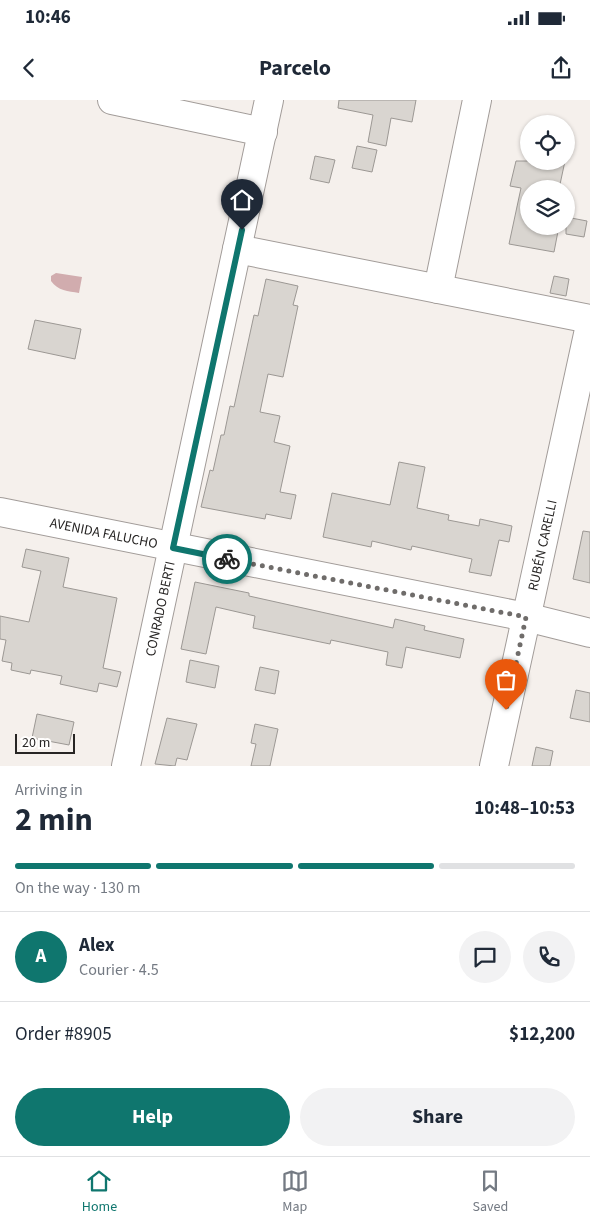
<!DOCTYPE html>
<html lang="en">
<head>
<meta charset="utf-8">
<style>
	body { margin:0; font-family:"Source Sans 3",sans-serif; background:#f2f2f3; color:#1f2937; height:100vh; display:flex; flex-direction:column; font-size:19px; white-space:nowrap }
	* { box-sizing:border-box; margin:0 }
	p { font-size:16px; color:#747a83 }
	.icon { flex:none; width:28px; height:28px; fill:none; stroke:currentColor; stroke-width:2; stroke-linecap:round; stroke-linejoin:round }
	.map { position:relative; height:666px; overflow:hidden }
	.drawer { display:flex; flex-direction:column; background:#fff; flex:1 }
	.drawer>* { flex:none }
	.controls { position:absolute; left:520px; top:15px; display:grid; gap:10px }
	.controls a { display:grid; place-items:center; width:55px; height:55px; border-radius:50%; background:#fff; box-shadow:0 1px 4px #0004; font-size:25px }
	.scale { position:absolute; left:15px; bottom:12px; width:60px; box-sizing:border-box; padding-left:5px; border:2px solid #272524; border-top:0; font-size:14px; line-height:18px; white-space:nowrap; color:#272524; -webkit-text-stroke:4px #fffefd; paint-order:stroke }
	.pin { position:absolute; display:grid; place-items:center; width:42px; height:42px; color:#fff; margin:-51px -21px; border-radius:50% 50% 50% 0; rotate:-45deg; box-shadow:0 0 5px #0007 }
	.pin .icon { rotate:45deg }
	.courier { position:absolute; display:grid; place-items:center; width:50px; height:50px; margin:-25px; border:4px solid #0f766e; border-radius:50%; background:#fff; color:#222; box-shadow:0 1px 6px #0007 }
	.headline em { font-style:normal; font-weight:700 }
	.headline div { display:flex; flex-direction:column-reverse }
	.headline { display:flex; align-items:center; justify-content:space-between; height:85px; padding:0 15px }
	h1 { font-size:32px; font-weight:700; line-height:38px }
	.bar { display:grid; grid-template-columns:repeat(4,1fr); gap:8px 5px; align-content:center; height:60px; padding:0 15px }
	.bar i { height:6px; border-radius:4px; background:#e0e1e3 }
	.bar .selected { background:#0f766e }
	.bar p { grid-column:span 4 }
	.line { display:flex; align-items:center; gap:12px; padding:0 15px; border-top:1px solid #e0e1e3 }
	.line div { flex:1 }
	.round { display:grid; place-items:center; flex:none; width:52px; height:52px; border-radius:26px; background:#f2f2f3 }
	.button { display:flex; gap:10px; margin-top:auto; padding:10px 15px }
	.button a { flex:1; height:58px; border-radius:30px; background:#0f766e; color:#fff; font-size:20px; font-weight:700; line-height:58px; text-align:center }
	.button a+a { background:#f2f2f3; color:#1f2937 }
	.status { display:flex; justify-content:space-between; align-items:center; height:35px; padding:0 25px; background:#fff; direction:ltr }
	.status svg { height:14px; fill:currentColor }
	header { display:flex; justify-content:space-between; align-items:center; height:65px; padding:0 15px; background:#fff; font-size:22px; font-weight:700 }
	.dock { display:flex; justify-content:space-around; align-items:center; height:70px; border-top:1px solid #e0e1e3; background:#fff; font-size:14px; color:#747a83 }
	.dock a { display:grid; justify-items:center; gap:2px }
	.dock .selected { color:#0f766e }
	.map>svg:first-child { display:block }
	.water { fill:#d1acae }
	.building { fill:#d9d5d0; stroke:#9c9894 }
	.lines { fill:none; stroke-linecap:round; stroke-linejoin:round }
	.minor-casing { stroke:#a29c99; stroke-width:30 }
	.minor { stroke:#fff; stroke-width:28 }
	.done { stroke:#6f6c6a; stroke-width:5; stroke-dasharray:0 9 }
	.route { stroke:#0f766e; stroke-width:6 }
	.labels { text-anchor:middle; stroke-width:4; stroke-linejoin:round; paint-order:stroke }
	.street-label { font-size:14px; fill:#272524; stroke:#fffefd }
</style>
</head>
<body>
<div class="status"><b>10:46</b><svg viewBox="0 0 49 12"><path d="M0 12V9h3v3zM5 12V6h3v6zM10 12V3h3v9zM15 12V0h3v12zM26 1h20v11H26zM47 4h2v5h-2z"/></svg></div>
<header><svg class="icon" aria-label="back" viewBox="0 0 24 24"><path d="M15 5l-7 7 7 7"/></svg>Parcelo<svg class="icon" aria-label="share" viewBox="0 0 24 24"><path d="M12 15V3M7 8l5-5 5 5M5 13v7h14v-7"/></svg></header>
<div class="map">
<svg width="590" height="666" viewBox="0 0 590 666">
	<rect width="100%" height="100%" fill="#f5f0ec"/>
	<path class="water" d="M56,173L82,177L79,193C68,191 58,191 51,181V176Z"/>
	<g class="building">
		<path d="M339,0H416L412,22L391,18L386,46L368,42L373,15L338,8Z"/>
		<path d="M357,46L377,50L372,72L352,68Z"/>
		<path d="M315,56L335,60L329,83L310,79Z"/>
		<path d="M516,61H565L559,89L538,85L537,89H529V126H559L554,152L509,144L521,88L510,86Z"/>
		<path d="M566,117L587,121L584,137L566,134Z"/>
		<path d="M554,176L569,179L566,196L550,193Z"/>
		<path d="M266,179L298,186L293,205L298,206L283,277L268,274L260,312L280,316L274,342L290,346L280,392L296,395L291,419L266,414L265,419L201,407L210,370L213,371L221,335H224L230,306L234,307L254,215L258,216Z"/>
		<path d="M35,220L81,229L75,259L28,249Z"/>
		<path d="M399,362L425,367L417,408L449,415L448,420L479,426L480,419L512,426L509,442L499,440L491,476L469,472L472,459L412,446L411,450L372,441L371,447L323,437L332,393L390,405Z"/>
		<path d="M583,431L590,432V483L573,479Z"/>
		<path d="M26,449L69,458L63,487L117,498L103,568L121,572L117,587L99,583L97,592L60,584L62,576L31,570L30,574L11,570L12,563L2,561L6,540L0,539V516L29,522L41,471L22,467Z"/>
		<path d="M195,482L249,493V496L393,528L395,519L425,526L424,530L464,539L460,558L406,547L402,568L386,565L388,552L331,540L330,544L253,528L255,516L216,507L206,554L181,549Z"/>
		<path d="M190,560L219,566L215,588L186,582Z"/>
		<path d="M260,567L279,571L275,594L255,590Z"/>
		<path d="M576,590L590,593V622L570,618Z"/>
		<path d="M37,614L74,622L69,645L32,638Z"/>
		<path d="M167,618L197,624L187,660L177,658L175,666L155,664Z"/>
		<path d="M255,624L278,629L270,666H251L256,644L251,643Z"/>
		<path d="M536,647L553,651L550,666H532Z"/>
	</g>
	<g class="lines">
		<defs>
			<g id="minor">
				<path d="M112,0L263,32"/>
				<path d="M237,149L590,219"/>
				<path d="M438,189L477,0"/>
				<path id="s1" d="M0,412L526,517L590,533"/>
				<path id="s2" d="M126,666L269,0"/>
				<path id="s3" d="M494,666L590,225"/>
			</g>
		</defs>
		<use href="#minor" class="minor-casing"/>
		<use href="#minor" class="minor"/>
	</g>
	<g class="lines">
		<path class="done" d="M227,459L526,517L506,610"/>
		<path class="route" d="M227,459L173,448L242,130"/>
	</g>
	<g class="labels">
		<g class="street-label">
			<text dy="5" stroke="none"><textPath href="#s1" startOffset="106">AVENIDA FALUCHO</textPath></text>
			<text dy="5" stroke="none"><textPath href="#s3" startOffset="226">RUBÉN CARELLI</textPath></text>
			<text dy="5" stroke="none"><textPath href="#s2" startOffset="161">CONRADO BERTI</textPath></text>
		</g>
	</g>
</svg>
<div class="controls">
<a><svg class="icon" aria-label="locate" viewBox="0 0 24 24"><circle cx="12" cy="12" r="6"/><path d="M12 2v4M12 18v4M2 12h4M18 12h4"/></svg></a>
<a><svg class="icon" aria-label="layers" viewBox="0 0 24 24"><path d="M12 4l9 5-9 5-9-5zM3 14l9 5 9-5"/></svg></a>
</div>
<div class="scale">20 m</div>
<div class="pin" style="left:506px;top:610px;background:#ea580c"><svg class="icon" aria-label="bag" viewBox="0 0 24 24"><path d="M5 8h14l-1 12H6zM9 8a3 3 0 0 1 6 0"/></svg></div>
<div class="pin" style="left:242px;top:130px;background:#1f2937"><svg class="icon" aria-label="home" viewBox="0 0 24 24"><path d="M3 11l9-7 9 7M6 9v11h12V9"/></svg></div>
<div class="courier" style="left:227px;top:459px"><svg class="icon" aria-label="bike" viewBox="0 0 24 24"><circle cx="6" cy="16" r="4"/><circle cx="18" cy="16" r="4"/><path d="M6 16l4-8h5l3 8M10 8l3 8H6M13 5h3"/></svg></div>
</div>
<section class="drawer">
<div class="headline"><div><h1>2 min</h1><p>Arriving in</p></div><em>10:48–10:53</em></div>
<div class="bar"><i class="selected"></i><i class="selected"></i><i class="selected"></i><i></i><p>On the way · 130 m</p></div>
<div class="line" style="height:90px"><b class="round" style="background:#0f766e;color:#fff">A</b><div><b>Alex</b><p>Courier · 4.5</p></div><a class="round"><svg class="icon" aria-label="chat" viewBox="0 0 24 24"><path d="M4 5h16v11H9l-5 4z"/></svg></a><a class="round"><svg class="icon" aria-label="phone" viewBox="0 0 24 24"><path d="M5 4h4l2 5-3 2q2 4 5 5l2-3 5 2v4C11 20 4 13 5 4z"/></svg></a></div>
<div class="line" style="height:65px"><div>Order #8905</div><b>$12,200</b></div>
<div class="button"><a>Help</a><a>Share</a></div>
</section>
<nav class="dock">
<a class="selected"><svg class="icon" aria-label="home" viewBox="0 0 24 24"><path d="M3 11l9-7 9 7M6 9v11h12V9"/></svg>Home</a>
<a><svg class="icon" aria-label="map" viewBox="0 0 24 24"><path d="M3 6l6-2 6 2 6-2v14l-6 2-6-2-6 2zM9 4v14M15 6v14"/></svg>Map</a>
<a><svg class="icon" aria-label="saved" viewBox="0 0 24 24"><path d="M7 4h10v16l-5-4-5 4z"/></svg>Saved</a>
</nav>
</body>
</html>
